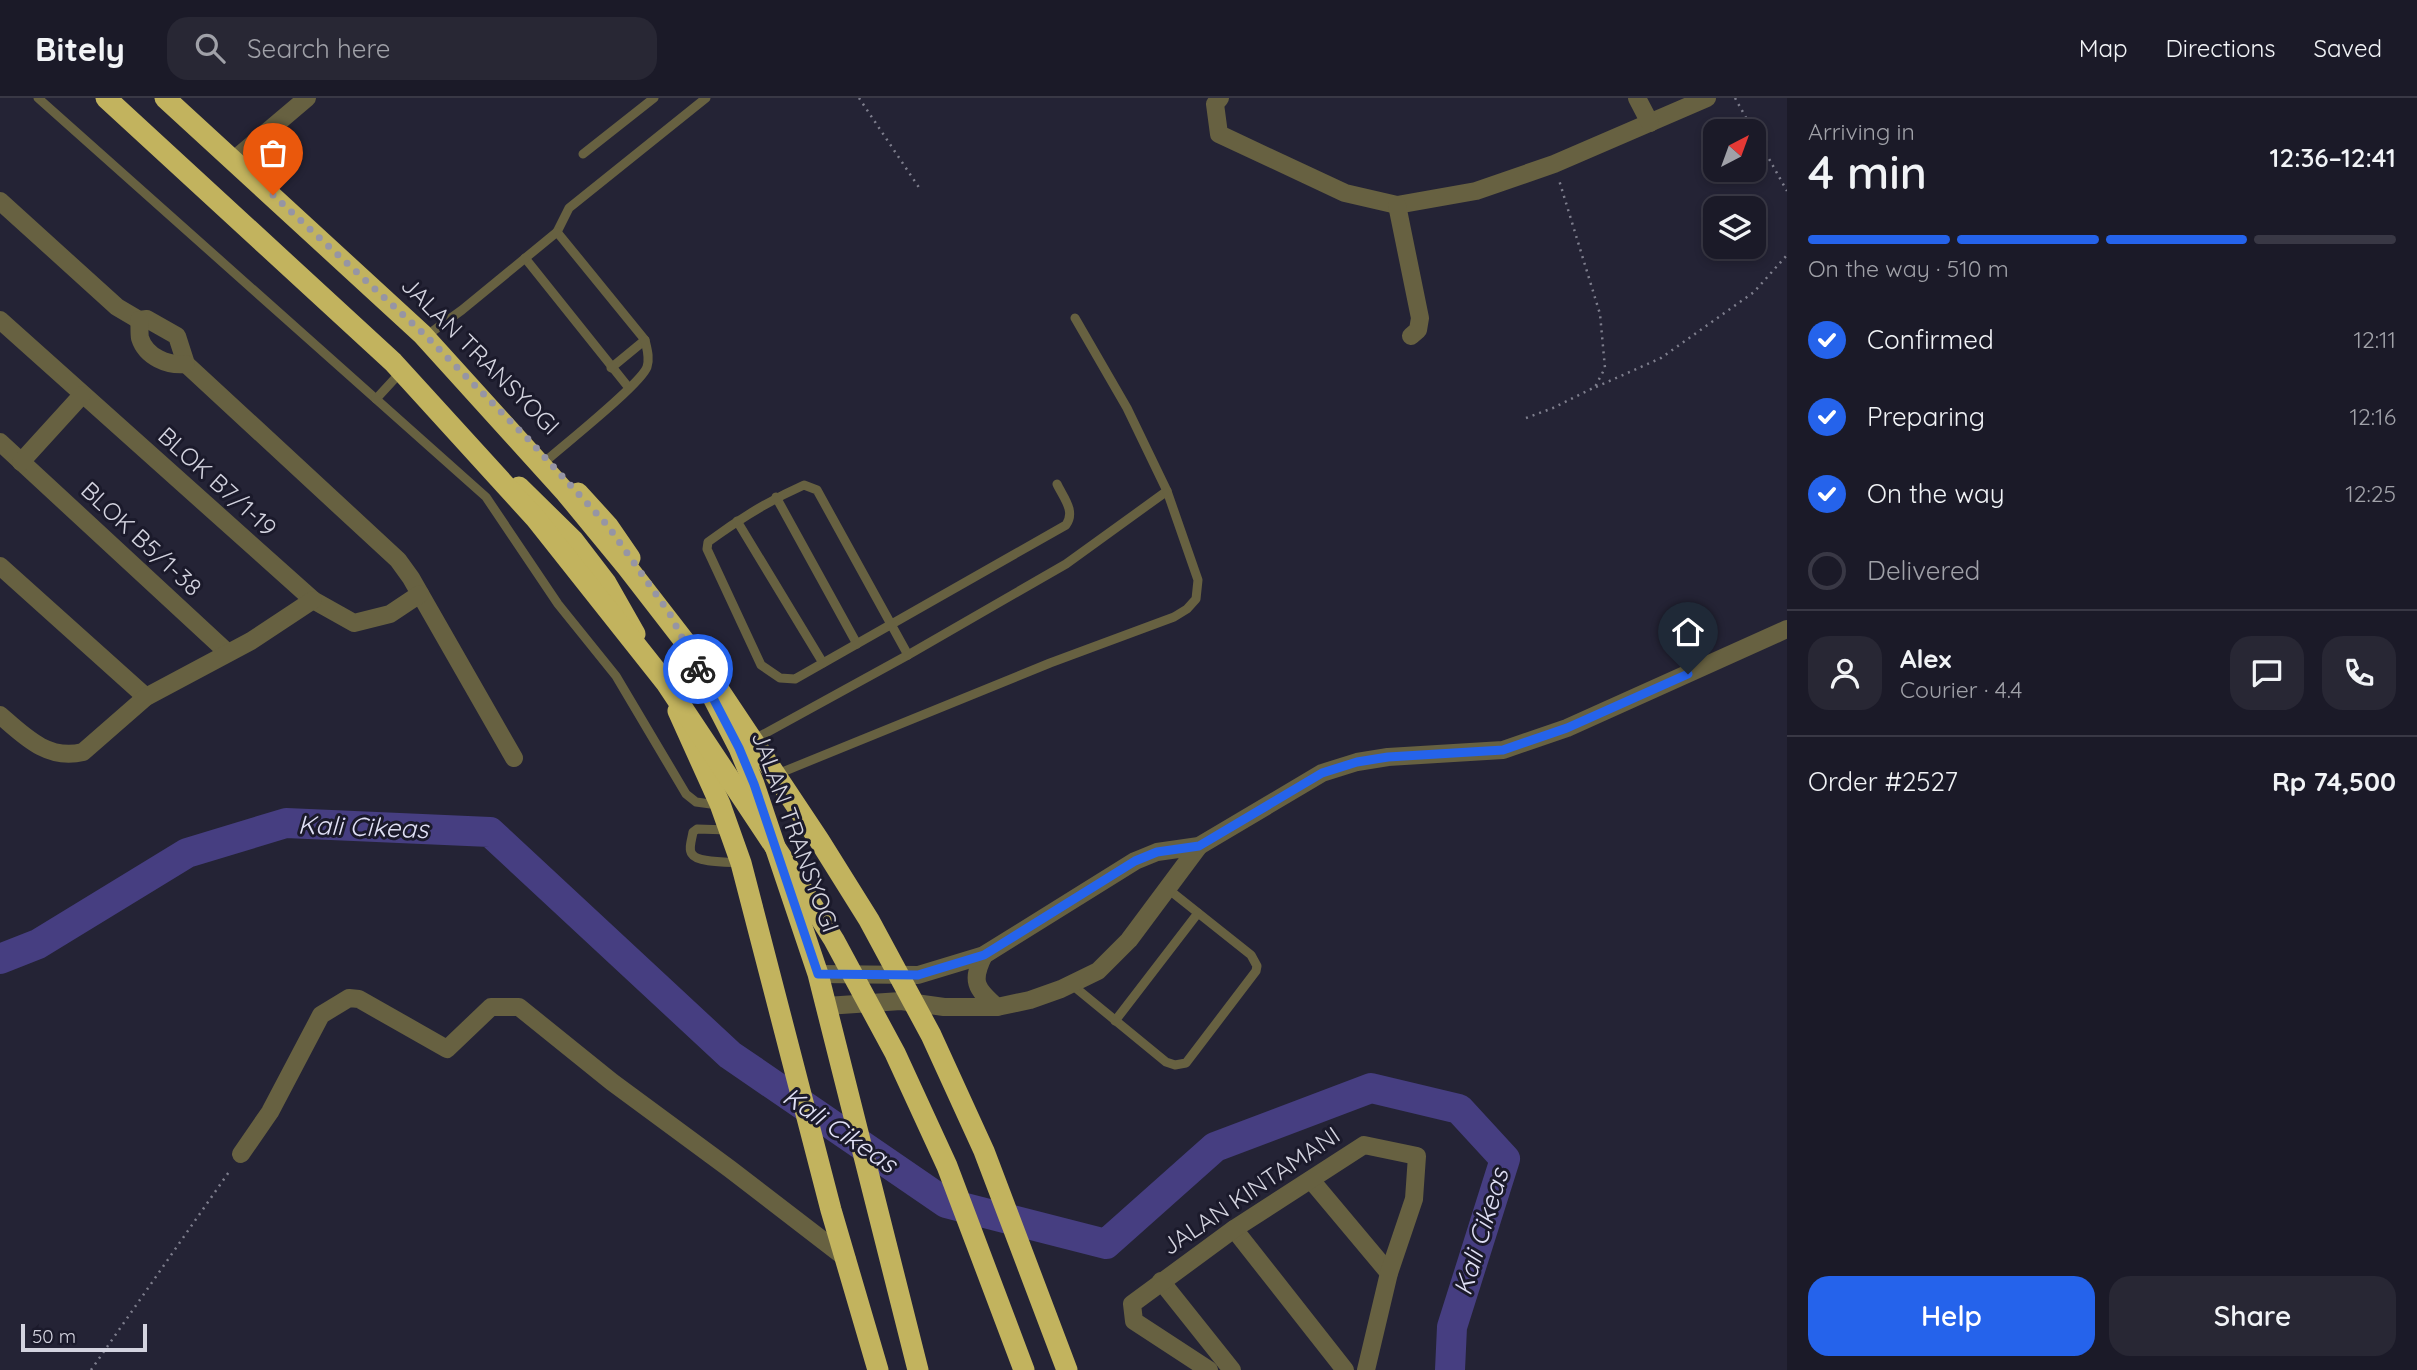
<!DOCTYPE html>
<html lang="en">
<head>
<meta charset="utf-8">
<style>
	body { margin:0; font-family:Quicksand,sans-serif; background:#282734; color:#f1f3f6; height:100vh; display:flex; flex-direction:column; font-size:26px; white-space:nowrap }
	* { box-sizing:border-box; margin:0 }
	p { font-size:23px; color:#a0a1a8 }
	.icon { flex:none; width:38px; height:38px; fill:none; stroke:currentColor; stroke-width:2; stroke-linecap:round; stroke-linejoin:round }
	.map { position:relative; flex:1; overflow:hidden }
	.details { display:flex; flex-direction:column; background:#1b1a28; width:630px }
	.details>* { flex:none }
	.needle { width:46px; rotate:41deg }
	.fabs { position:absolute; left:1703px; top:21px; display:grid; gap:14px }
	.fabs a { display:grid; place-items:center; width:63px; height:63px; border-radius:14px; background:#1b1a28; box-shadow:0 4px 10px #0003,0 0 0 2px #393845; font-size:35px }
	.scale { position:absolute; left:21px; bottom:18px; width:126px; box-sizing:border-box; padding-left:7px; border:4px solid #d3d3df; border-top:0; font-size:19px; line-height:24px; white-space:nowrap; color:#d3d3df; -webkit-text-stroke:5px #1b1a2b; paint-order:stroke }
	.pin { position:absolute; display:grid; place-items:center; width:60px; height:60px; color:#fff; margin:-72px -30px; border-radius:50% 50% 50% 0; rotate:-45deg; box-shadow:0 0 7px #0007 }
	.pin .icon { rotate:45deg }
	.courier { position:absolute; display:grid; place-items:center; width:70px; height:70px; margin:-35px; border:5px solid #2563eb; border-radius:50%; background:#fff; color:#222; box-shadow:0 2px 9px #0007 }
	.overview em { font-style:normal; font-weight:600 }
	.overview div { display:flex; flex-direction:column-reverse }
	.overview { display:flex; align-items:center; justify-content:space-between; height:119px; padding:0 21px }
	h1 { font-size:46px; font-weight:600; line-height:52px }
	.bar { display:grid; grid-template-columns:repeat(4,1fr); gap:10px 7px; align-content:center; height:84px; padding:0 21px }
	.bar i { height:9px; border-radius:5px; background:#393845 }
	.bar .current { background:#2563eb }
	.bar p { grid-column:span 4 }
	.line { display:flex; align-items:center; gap:18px; padding:0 21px; border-top:2px solid #393845 }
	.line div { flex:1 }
	.round { display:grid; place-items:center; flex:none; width:74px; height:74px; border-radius:21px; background:#282734 }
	ol { padding:0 21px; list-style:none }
	li { display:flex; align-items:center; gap:21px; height:77px }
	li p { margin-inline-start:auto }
	li .icon { padding:7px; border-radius:50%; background:#2563eb; color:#fff; stroke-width:4 }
	li:last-child { color:#a0a1a8 }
	li i { width:38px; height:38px; border:4px solid #393845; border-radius:50% }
	.cta { display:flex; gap:14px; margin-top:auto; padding:14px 21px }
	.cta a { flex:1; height:80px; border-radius:21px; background:#2563eb; color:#fff; font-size:28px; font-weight:600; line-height:80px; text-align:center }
	.cta a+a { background:#282734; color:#f1f3f6 }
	header { display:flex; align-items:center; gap:42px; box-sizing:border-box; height:98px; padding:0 35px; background:#1b1a28; border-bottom:2px solid #393845 }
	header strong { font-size:33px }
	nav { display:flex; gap:38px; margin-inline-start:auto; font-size:24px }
	.search { width:490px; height:63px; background:#282734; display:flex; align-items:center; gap:18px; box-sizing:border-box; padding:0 24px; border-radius:21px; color:#a0a1a8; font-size:26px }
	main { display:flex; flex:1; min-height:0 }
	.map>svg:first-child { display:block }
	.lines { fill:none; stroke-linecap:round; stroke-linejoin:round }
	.river { stroke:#463e81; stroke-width:30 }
	.path { stroke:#7e7e8d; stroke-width:2.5; stroke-dasharray:2 5; stroke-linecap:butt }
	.lane { stroke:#676141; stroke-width:9 }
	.street { stroke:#676141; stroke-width:18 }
	.highway { stroke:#c2b35e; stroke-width:21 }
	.highway-bridge { stroke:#c2b35e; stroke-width:21 }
	.done { stroke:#9695a4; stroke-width:7; stroke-dasharray:0 12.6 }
	.route { stroke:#2563eb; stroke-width:9 }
	.labels { text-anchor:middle; stroke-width:6; stroke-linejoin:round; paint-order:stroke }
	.street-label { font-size:24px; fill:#d3d3df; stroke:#1b1a2b }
	.water-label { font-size:26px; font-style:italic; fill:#e0e0f5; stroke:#1b1a2b }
</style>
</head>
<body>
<header>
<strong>Bitely</strong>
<div class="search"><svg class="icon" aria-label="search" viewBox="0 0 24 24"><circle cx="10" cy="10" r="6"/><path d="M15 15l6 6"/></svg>Search here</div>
<nav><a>Map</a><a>Directions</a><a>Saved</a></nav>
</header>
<main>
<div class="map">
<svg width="1787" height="1272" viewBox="0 0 1787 1272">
	<rect width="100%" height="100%" fill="#242335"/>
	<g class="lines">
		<path class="river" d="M0,861L38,846L187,755L286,725L490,734L730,957L946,1105L1106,1146L1215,1049L1371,990L1459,1011L1505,1061L1452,1229L1450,1272"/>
		<g class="path">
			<path d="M859,0L920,91"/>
			<path d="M1735,0L1787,93"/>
			<path d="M1596,289L1661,260L1754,194L1787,157"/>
			<path d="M1526,320L1553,310L1595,289L1605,270L1600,216L1559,82"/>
			<path d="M91,1272L231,1071"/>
		</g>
		<g class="lane">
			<path d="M38,0L486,399L558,506L616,578L686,696L696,704L718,707"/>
			<path d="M583,56L654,0"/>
			<path d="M557,134L569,110L706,0"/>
			<path d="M525,160L629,290"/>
			<path d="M426,238L462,212L557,134L645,242L611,270"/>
			<path d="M376,301L399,276"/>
			<path d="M547,362C565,346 641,286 647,269C650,260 647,251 645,242"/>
			<path d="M776,399L857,546"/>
			<path d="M737,423L823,565"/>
			<path d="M908,557L817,392L804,387C770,402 739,421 708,444L707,451L761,567L780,580L795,581L1066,427C1076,413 1063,399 1057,386"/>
			<path d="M753,642L908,557L1066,466L1167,393"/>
			<path d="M775,677L1050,565L1174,519L1187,511L1196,501L1198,482L1167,393L1127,310L1075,220"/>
			<path d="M729,732L697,731L693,734C692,741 688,751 692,756C697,765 731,764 741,765"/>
			<path d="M1071,886L1166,964L1175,967L1186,965L1256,873L1257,868L1251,857L1168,791"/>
			<path d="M1115,923L1198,815"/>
		</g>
		<g class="street">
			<path d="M1220,0L1215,6L1219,36L1345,95L1397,107L1476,93L1554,66L1707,0"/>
			<path d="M1637,0L1650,25"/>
			<path d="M235,61L307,0"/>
			<path d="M0,103L117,209L139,222L147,221L177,238L186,266L398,462L411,480L514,660"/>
			<path d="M1397,107L1420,220L1418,232L1411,238"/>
			<path d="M0,222L313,502L354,525L390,516L420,496"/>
			<path d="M139,222C140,227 139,235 140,240C146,259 168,268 186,266"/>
			<path d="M0,344L227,554"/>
			<path d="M21,364L82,297"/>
			<path d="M0,468L146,599"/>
			<path d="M0,617C24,638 48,663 83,654L146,599L251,543L313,502"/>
			<path d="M984,857C971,883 975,890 997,909"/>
			<path d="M818,876L918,877L984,857L1135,763L1157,754L1199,748L1322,675L1357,664L1388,659L1503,652L1567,630L1787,531"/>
			<path d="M826,908L901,903L944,909H997L1030,902L1061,891L1098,873L1129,842L1199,748"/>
			<path d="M241,1056L270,1014L321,917L349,900L359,901L447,951L491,909H519L612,984L730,1071L847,1161"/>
			<path d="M1311,1082L1389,1175"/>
			<path d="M1234,1131L1345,1272"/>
			<path d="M1161,1183L1232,1272"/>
			<path d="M1209,1272L1134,1223L1132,1206L1234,1131L1364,1047L1417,1058L1414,1101L1389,1175L1366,1272"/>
		</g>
		<g class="highway">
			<path d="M519,389L573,442L606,485L635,536"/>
			<path d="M578,395L608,428L630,460"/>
			<path d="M706,586L739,650L754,686L818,876L918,1272"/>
			<path d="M678,613L720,706L741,765L831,1112L878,1272"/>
		</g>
		<g class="highway-bridge">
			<path d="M106,0L393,264L536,421L666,585L785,764L834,842L895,955L947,1068L1024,1272"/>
			<path d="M165,0L422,236L566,395L627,469L699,562L819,742L869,822L931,937L984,1053L1067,1272"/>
		</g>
	</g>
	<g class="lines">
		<path class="done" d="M273,97L426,238L528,341L608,428L670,516L698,571"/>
		<path class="route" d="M698,571L739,650L754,686L818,876L918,877L984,857L1135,763L1157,754L1199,748L1322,675L1357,664L1388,659L1503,652L1567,630L1688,576"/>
	</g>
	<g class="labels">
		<g class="street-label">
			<text transform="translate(480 258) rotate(45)" y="8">JALAN TRANSYOGI</text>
			<text transform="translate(217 384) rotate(42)" y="8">BLOK B7/1-19</text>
			<text transform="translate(141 441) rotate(43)" y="8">BLOK B5/1-38</text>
			<text transform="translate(795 734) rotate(70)" y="8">JALAN TRANSYOGI</text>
			<text transform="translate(1251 1093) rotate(-34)" y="8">JALAN KINTAMANI</text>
		</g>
		<g class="water-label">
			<text transform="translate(363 729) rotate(2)" y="9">Kali Cikeas</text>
			<text transform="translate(840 1032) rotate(34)" y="9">Kali Cikeas</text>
			<text transform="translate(1481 1134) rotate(-73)" y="9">Kali Cikeas</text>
		</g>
	</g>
</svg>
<div class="fabs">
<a><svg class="needle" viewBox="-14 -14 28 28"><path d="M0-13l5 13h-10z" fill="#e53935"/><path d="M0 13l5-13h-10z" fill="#a0a1a8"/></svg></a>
<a><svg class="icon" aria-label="layers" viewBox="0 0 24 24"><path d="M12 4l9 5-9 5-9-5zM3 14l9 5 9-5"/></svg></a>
</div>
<div class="scale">50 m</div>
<div class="pin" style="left:273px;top:97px;background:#ea580c"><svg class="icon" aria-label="bag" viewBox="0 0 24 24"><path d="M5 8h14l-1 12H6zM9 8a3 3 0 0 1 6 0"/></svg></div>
<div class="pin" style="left:1688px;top:576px;background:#1f2937"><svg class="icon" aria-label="home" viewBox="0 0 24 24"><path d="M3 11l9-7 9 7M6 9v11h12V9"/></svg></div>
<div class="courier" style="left:698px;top:571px"><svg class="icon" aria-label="bike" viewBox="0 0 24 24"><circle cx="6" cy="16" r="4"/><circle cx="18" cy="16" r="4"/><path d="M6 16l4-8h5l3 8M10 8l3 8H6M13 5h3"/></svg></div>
</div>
<section class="details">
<div class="overview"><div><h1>4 min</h1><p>Arriving in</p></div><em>12:36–12:41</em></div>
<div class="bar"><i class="current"></i><i class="current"></i><i class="current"></i><i></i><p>On the way · 510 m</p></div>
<ol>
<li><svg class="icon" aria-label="check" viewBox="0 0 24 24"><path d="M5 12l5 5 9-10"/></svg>Confirmed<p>12:11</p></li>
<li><svg class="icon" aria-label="check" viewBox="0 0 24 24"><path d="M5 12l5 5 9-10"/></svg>Preparing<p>12:16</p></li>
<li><svg class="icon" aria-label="check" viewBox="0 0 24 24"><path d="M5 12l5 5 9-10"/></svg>On the way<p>12:25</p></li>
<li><i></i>Delivered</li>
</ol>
<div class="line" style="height:126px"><a class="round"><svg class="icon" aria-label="person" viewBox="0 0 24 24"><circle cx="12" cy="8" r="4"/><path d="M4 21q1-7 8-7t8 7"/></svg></a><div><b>Alex</b><p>Courier · 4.4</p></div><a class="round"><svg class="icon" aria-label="chat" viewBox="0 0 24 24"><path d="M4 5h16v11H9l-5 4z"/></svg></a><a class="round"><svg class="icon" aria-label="phone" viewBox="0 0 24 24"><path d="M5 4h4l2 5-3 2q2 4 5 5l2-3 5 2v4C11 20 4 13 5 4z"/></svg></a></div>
<div class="line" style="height:91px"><div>Order #2527</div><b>Rp 74,500</b></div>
<div class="cta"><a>Help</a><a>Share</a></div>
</section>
</main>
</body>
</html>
